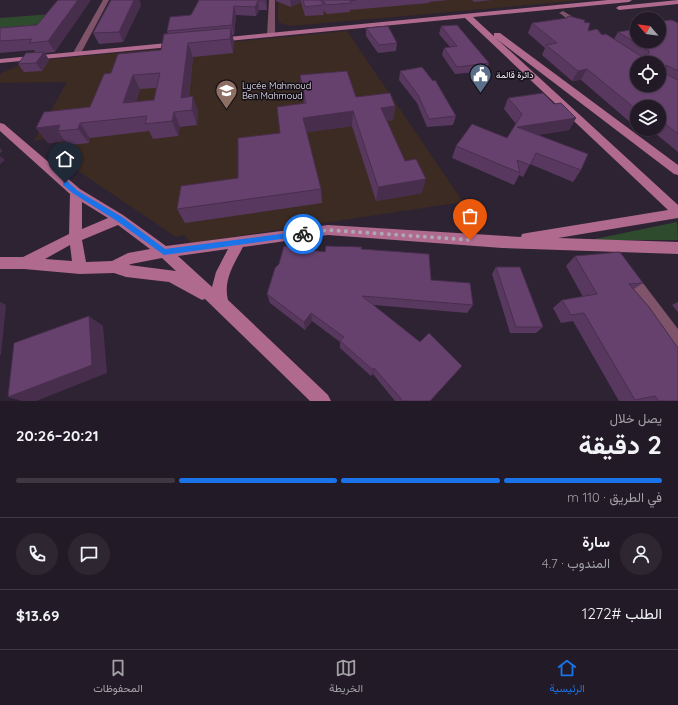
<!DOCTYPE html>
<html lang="ar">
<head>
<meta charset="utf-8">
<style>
	body { margin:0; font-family:Quicksand,Vazirmatn,sans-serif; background:#2e2732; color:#f1f3f6; direction:rtl; height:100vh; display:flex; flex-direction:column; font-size:15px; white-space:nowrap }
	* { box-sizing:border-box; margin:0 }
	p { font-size:13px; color:#a2a1a7 }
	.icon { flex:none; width:22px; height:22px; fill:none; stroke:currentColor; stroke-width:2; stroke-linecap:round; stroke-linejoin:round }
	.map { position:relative; height:401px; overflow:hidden; direction:ltr }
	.side { display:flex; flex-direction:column; background:#221a26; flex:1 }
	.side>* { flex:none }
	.needle { width:26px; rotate:298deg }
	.fabs { position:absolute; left:630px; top:12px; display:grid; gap:8px }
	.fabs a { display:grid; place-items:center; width:36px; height:36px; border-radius:50%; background:#221a26; box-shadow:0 1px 3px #0004,0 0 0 1px #3f3843; font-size:20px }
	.pin { position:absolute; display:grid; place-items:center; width:34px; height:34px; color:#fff; margin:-41px -17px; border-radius:50% 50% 50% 0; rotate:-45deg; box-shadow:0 0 4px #0007 }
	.pin .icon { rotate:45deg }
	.courier { position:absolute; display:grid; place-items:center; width:40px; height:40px; margin:-20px; border:3px solid #1a73e8; border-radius:50%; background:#fff; color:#222; box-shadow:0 1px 5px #0007 }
	.overview em { font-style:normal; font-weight:700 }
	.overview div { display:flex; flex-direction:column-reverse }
	.overview { display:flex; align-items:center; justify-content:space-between; height:68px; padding:0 16px }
	h1 { font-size:26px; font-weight:700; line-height:30px }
	.bar { display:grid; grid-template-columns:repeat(4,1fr); gap:6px 4px; align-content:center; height:48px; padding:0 16px }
	.bar i { height:5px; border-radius:3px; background:#3f3843 }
	.bar .active { background:#1a73e8 }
	.bar p { grid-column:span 4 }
	.line { display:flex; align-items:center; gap:10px; padding:0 16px; border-top:1px solid #3f3843 }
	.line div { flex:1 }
	.round { display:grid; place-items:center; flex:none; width:42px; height:42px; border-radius:21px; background:#2e2732 }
	.menu { display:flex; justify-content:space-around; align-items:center; height:56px; border-top:1px solid #3f3843; background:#221a26; font-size:11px; color:#a2a1a7 }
	.menu a { display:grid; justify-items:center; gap:2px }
	.menu .active { color:#1a73e8 }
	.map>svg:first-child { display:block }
	.education { fill:#3c2b22 }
	.green { fill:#2f4b2d }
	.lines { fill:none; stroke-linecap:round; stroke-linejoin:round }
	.street { fill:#7f5369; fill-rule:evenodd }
	.secondary { fill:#af6a8e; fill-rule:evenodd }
	.wall { fill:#59385f; fill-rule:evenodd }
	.shaded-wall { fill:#482e4d }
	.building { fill:#67416e; stroke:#482e4d; fill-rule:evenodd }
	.route { fill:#1a73e8 }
	.done { stroke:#afa8b4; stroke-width:4; stroke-dasharray:0 7.2 }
	.labels { text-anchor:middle; stroke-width:3; stroke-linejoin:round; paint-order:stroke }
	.far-poi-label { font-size:9px; fill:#f5effa; stroke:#130f16; text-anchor:start }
</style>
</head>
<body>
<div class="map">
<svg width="678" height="401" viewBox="0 0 678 401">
	<rect width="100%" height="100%" fill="#2d2333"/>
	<g class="education">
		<path d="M278,0H585L291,26L280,23L278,20Z"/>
		<path d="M347,31L463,202L191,243L184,235L176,237L53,154L57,142L48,143L49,138L34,141L67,82L0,83V75L2,73L19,65L32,61Z"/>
	</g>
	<g class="green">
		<path d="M52,14L39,33L0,36V18Z"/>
		<path d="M677,222L678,240H590Z"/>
	</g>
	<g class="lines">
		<g class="street">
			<path d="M103,0H109L81,53L80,55H74L73,53Z"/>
			<path d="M269,0H275V35L271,37L267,35Z"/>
			<path d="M563,11L583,23V27H577L561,14L559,13Z"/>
			<path d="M628,268L633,270L678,329V350L672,348L623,278L621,274L623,270Z"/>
		</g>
		<g class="secondary">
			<path d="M608,0H632L629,2L473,17L678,205V218L558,238L678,242V254L502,248L328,235L243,247C234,264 223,280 228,300L328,395L331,401H310L205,299L202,300L169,282L126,277L114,273L80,274L24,269H0V257H23L69,234L70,194L0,131V123L4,124L80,189L123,215L166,246L328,225L521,237L522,234L527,233L668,210L465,18L218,42L214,40L218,38ZM82,202L108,218L82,229ZM118,225L150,249L128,253L112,261L86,262L82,240ZM70,245L72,261L45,259ZM228,249L216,272L212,287L178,256ZM162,258L176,271L129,265L131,264Z"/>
			<path d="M678,0V4L619,10L616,8L619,6Z"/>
			<path d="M494,33H500L678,165V175L674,174L494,37Z"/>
			<path d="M178,42L182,44L181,46L0,63V59Z"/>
		</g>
	</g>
	<g class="wall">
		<path d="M58,0L55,52L45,53L49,60L42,71L24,72L18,64L35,53L34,50L0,53V28L37,25Z"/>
		<path d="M111,0H139L141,5L123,42L99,44L93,33Z"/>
		<path d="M199,0H267V10H259L256,16L236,15L234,35H232L234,42L233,53L193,57L189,97L198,111L197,125L180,127L178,136L153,139L149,131L90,138L89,143L69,145L65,141L48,143L36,128L90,107L111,73L161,50L168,34L167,31L191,15ZM156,88L154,100L136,102L140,89Z"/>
		<path d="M276,0H448L429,2V3L350,10V12L327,14L323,10L324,15L305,16L301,2L291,7L276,1Z"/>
		<path d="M472,0H492L474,2Z"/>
		<path d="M584,22L588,31L602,35L614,39L618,32L633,30L636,24H637V41L678,23V152L650,129H659V107H637V120L630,122L581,80L572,81L542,55L545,48L528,33L532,23Z"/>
		<path d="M441,26L489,63L487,71L455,74L442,55L444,48L450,47L439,34Z"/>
		<path d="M366,28L397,43L396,51L378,53L366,36Z"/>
		<path d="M400,71L456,116L453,125L427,127L417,103L399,80Z"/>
		<path d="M300,75L356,97L395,106L393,120L387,121L405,161L422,193L376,201L352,126L307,132L321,189L322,203L185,223L177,209L238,178L280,133L304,103L301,90Z"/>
		<path d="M508,98L554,104L576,118L569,130L537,135L581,170L573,182L530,164L523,177L519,175L514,185L452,158L456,146L507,138L516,124L504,109Z"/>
		<path d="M361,249L431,280L473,305L467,313L374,305L430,401H395L373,374L371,376L340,348V342L312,321L305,330L270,303L267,294L325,252Z"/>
		<path d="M575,256L643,283L634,289L678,401H619L573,321L561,323L553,308L562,300L583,297L566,266Z"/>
		<path d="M496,267L543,327L536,333H510L492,274Z"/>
		<path d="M678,302V312L672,305Z"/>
	</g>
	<g class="shaded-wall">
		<path d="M78,0H91L55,52L48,41Z"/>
		<path d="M130,0H139L141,5L123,42L119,32Z"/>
		<path d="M265,0H267V10L265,1Z"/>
		<path d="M290,0H301V2L291,7Z"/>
		<path d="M258,1L259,10L256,16L255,7Z"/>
		<path d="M234,6L236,15L234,35L232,25Z"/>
		<path d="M231,28L234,42L233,53L230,39Z"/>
		<path d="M188,43L193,57L187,111L181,98Z"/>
		<path d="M44,52L49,60L42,71L36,63Z"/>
		<path d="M587,69L581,80L572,81L578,71Z"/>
		<path d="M133,75L140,89L131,118L123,103Z"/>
		<path d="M193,96L198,111L197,125L192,110Z"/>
		<path d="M395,106L393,120L379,123L381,108Z"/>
		<path d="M353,111L352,126L304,133L303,118Z"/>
		<path d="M174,112L180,127L178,136L172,121Z"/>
		<path d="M637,112V120L630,122Z"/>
		<path d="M576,118L569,130L511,139L517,127Z"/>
		<path d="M80,123L90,138L89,143L78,129Z"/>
		<path d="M60,125L58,131L65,141L48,143L36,128Z"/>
		<path d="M0,148L3,151L0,153Z"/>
		<path d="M0,156L5,160L0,164Z"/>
		<path d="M426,179L422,193L376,201L378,187Z"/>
		<path d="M0,302L6,305L1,355H0Z"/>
		<path d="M311,313L312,321L305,330L304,322Z"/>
		<path d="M89,316L103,326L107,373L36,401H22L8,397Z"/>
		<path d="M374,368L373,374L371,376L373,370Z"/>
	</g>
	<g class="building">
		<path d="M58,0H78L48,41L29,43L32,39L0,41V28L37,25Z"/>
		<path d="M111,0H134L119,32L93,33Z"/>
		<path d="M199,0H265V1H258L255,7L234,6L232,25L167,31L170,17L191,15Z"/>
		<path d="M303,0H321L323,5L305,7Z"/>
		<path d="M323,0H356L350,1L351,3L326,5Z"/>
		<path d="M568,16L585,20L584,22L590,23L588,31L597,29L602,35L606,34L644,58L646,54H649V51L618,32L637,29V41H659V21L672,20L678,23V71L666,65V74L678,80V134L659,119V107H637V110L587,69L578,71L546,45L557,43L532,23L567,18ZM637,63H659V85H637Z"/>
		<path d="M457,25L489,63L457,67L444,48L457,46L441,26Z"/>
		<path d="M388,26L397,43L379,45L366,28Z"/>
		<path d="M231,28L230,39L188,43L181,98L193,96L192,110L174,112L172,121L145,124L147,116L80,123L78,129L58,131L60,125L36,128L44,112L90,107L104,74L111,73L118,54L161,50L164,34ZM160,73L154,100L123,103L133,75Z"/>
		<path d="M44,52L36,63L18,64L26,53Z"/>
		<path d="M422,67L433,81L435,80L456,116L429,119L418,95L400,71Z"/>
		<path d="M347,71L356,97L390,93L395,106L381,108L405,161L416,159L426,179L378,187L353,111L303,118L321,189L177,209L181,186L238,178V138L280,133L277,107L306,103L300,75Z"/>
		<path d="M543,93L554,104L561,103L576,118L517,127L588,154L581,170L536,153L530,165L517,160L520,173L456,146L472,124L507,138L522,114L508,98Z"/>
		<path d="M284,246L325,252L326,246L362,247L361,249L429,254L431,280L470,283L473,305L362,296L420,342L429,333L462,366L430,401H403L374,368L373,370L340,341L344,337L311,313L304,322L267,294L275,268L279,264Z"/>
		<path d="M620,252L643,283L629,284L649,307L678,348V401H659L655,396L635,400L584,313L571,315L562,300L597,294L575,256Z"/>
		<path d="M496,267H520L543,327H516Z"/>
		<path d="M89,316L92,365L8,397L14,343Z"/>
	</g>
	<path class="route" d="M63,181H67L78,191L122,217L165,249L303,231L307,234L303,236L164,255L117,221L74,194L63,185Z"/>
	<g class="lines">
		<path class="done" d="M303,234L328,230L470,240"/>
	</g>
	<defs>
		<symbol id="civic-pin" viewBox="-11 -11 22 30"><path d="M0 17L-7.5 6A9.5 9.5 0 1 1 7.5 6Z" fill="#5c6f8a" stroke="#130f16"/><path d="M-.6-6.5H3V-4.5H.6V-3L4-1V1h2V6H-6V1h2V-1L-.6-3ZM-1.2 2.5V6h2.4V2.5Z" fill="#fff"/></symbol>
		<symbol id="school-pin" viewBox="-11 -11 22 30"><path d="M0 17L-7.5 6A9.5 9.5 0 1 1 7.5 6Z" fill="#8d6e63" stroke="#130f16"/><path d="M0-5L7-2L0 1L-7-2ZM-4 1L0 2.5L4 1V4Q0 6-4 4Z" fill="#fff"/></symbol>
	</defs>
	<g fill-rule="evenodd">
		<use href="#civic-pin" x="468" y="62" width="25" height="34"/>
		<use href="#school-pin" x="214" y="78" width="25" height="34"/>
	</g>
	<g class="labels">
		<g class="far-poi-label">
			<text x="496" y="78">دائرة قالمة</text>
			<text x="242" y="89">Lycée Mahmoud<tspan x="242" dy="10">Ben Mahmoud</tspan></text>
		</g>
	</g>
</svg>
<div class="fabs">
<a><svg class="needle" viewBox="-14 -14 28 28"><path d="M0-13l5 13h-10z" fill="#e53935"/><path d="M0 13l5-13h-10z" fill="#a2a1a7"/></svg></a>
<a><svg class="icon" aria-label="locate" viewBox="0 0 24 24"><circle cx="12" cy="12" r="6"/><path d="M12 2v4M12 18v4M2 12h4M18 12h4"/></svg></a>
<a><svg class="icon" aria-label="layers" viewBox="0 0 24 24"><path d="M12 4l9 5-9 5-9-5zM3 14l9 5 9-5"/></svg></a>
</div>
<div class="pin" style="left:470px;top:240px;background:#ea580c"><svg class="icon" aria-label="bag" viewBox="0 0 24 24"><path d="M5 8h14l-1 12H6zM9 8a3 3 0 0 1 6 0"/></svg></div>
<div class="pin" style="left:65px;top:183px;background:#1f2937"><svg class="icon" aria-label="home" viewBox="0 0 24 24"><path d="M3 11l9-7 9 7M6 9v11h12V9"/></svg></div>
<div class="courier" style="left:303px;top:234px"><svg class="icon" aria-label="bike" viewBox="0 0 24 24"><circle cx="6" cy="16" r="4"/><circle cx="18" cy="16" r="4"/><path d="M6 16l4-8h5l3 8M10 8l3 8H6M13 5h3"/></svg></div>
</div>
<section class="side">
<div class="overview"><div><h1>2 دقيقة</h1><p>يصل خلال</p></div><em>20:21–20:26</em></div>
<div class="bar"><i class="active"></i><i class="active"></i><i class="active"></i><i></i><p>في الطريق · 110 m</p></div>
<div class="line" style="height:72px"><a class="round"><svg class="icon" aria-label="person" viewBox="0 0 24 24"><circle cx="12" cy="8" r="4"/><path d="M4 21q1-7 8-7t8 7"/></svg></a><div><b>سارة</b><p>المندوب · 4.7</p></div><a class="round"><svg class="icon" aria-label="chat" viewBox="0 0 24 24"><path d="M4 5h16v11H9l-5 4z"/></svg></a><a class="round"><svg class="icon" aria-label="phone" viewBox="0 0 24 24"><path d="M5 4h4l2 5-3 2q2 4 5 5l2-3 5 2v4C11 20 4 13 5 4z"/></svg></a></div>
<div class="line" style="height:52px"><div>الطلب #1272</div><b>$13.69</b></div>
</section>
<nav class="menu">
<a class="active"><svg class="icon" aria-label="home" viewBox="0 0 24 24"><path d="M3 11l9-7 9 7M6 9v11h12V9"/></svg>الرئيسية</a>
<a><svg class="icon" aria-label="map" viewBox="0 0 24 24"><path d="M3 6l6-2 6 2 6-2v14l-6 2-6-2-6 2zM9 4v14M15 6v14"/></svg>الخريطة</a>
<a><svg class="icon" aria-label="saved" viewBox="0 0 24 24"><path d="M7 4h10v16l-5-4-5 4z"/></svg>المحفوظات</a>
</nav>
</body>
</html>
